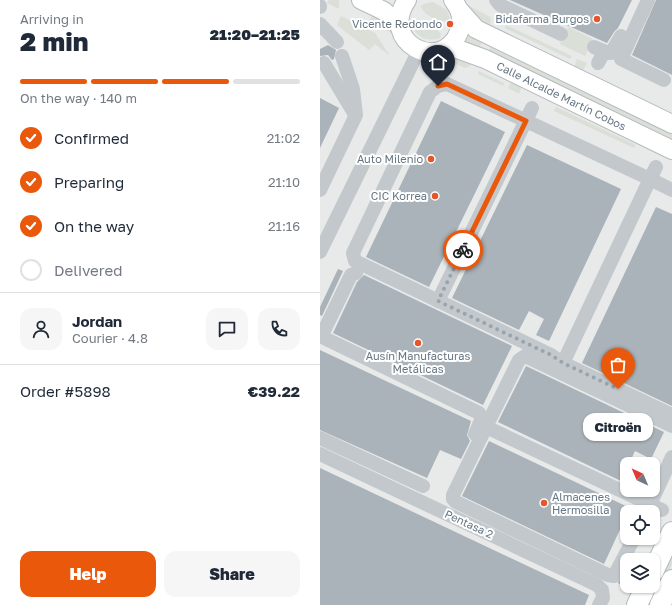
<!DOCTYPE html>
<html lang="en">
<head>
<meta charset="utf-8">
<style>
	body { margin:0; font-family:"Golos Text",sans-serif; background:#f6f6f7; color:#1f2937; height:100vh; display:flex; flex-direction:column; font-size:15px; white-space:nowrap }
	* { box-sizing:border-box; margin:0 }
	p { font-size:13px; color:#747a83 }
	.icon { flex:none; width:22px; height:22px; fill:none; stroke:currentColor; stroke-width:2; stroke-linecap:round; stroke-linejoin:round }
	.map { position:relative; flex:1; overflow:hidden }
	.details { display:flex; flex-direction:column; background:#fff; width:320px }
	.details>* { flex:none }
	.needle { width:26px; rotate:316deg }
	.fabs { position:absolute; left:300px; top:457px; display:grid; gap:8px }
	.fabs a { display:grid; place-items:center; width:40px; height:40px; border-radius:8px; background:#fff; box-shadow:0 1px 3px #0004; font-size:20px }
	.pin { position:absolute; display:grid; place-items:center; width:34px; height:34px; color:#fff; margin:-41px -17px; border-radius:50% 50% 50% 0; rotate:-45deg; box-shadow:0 0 4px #0007 }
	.pin .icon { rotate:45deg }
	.courier { position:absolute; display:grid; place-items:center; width:40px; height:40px; margin:-20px; border:3px solid #ea580c; border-radius:50%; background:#fff; color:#222; box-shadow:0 1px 5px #0007 }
	.bubble { position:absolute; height:28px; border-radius:12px; background:#fff; box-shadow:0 1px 3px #0004; font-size:13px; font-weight:800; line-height:28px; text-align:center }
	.summary em { font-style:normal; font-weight:800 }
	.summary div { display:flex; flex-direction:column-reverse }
	.summary { display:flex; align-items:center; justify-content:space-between; height:68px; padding:0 20px }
	h1 { font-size:26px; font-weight:800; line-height:30px }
	.bar { display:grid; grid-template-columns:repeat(4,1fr); gap:6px 4px; align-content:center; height:48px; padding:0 20px }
	.bar i { height:5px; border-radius:3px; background:#e0e1e3 }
	.bar .active { background:#ea580c }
	.bar p { grid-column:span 4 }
	.line { display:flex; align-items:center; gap:10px; padding:0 20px; border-top:1px solid #e0e1e3 }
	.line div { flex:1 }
	.round { display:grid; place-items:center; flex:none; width:42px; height:42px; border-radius:12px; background:#f6f6f7 }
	ol { padding:0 20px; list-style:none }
	li { display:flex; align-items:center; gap:12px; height:44px }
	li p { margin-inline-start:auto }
	li .icon { padding:4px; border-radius:50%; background:#ea580c; color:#fff; stroke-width:4 }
	li:last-child { color:#747a83 }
	li i { width:22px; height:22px; border:2px solid #e0e1e3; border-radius:50% }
	.action { display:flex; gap:8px; margin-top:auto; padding:8px 20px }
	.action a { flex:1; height:46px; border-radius:12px; background:#ea580c; color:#fff; font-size:16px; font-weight:800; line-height:46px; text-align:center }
	.action a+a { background:#f6f6f7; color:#1f2937 }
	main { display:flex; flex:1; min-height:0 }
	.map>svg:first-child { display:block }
	.built { fill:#e8e9e9; fill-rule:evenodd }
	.green { fill:#dadfd7 }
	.building { fill:#aab3b9 }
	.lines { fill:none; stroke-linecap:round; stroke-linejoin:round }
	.major-casing { stroke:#b5babe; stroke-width:20 }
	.highway-casing { stroke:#b4b9bd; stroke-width:22 }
	.minor { stroke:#c3c8cc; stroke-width:14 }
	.major { stroke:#fff; stroke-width:18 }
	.highway { stroke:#fff; stroke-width:20 }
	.done { stroke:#99a4ac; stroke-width:4; stroke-dasharray:0 7.2 }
	.route { stroke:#ea580c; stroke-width:5 }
	.poi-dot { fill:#e4572e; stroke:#fff; stroke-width:1.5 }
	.labels { text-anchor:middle; stroke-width:4; stroke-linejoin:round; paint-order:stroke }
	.poi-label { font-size:11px; fill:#657683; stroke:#fff; text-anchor:end }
	.street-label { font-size:11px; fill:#657683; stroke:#fff }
</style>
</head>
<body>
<main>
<section class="details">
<div class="summary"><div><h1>2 min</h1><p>Arriving in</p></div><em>21:20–21:25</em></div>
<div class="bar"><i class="active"></i><i class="active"></i><i class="active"></i><i></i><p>On the way · 140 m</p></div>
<ol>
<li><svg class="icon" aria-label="check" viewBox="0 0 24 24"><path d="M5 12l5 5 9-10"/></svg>Confirmed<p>21:02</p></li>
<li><svg class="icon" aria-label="check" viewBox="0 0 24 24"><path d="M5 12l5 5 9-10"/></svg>Preparing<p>21:10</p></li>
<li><svg class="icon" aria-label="check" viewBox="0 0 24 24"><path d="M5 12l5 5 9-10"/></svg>On the way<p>21:16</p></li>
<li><i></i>Delivered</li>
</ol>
<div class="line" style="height:72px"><a class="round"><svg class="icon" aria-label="person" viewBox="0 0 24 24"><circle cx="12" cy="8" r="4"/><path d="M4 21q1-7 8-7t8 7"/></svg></a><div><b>Jordan</b><p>Courier · 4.8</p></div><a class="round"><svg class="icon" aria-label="chat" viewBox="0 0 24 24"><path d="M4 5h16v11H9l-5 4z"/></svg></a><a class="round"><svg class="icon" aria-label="phone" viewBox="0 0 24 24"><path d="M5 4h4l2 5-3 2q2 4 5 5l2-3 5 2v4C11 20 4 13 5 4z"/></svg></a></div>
<div class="line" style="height:52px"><div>Order #5898</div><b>€39.22</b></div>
<div class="action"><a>Help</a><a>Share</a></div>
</section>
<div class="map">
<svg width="352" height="605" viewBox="0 0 352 605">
	<rect width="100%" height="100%" fill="#fafaf8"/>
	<path class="built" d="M0,0H352V605H0ZM307,464H333V490H307ZM307,512H333V538H307ZM307,560H333V586H307Z"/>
	<g class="green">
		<path d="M9,0H19V9L7,3Z"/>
		<path d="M113,2L127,10L130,19L120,22L106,14L100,6L107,3Z"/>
		<path d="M146,4L170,17L171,22L168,28L160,24Z"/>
		<path d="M53,14L70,26L74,34L49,22Z"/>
		<path d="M21,16L55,33L70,56L55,44L49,50L17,25Z"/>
		<path d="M95,20C106,21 115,26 121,34L120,38C106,43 94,36 92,22Z"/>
		<path d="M186,25L252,56L250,59L185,28Z"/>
		<path d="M248,27L273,39L265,56L240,44Z"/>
		<path d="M150,33L163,41L158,49L144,43Z"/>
		<path d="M172,45L352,131V142L168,53Z"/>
		<path d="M131,56L153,60L150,66L145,68L122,57Z"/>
		<path d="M257,59L267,63L262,72L254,68Z"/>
		<path d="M159,71L184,83L183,86L158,74Z"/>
		<path d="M195,80L202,86L199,94L188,88L191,82Z"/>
		<path d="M236,107L316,145L314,148L234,111Z"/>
		<path d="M352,548V564L332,605H325Z"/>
	</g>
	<g class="building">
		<path d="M190,0H312L298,28L294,32L287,43Z"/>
		<path d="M336,0H352V75L312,55Z"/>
		<path d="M8,45L16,50L14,59L12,60L8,55L0,56V49Z"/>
		<path d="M0,98L19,108L0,148Z"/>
		<path d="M121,101L185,132L109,287L46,257Z"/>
		<path d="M207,145L301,189L229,341L216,335L224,319L209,311L199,330L132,298Z"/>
		<path d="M336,207L352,214V406L262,363Z"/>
		<path d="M18,269L23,271L2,316L0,315V307Z"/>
		<path d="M44,275L192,346L163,405L13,333L37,282Z"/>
		<path d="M0,350L151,421L147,435L150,441L141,459L120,450L107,478L0,430Z"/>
		<path d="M206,366L344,432L331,459L315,451L309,464H307L301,481L178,422Z"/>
		<path d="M169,441L310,508L284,564L142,496Z"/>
		<path d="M0,468L269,595L265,605H0Z"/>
		<path d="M307,570V588L298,583Z"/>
	</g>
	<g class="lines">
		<defs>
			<g id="major">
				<path d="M41,0L64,11L79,25"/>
				<path d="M87,0C58,42 121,75 139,32C144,21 140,9 133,0"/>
				<path d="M140,11L156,29L352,124"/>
				<path id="s1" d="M129,46L165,59L352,150"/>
			</g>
			<g id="highway">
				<path d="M333,572L352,532"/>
				<path d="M317,605L326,586"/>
				<path d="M340,605L352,580"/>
			</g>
		</defs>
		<use href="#major" class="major-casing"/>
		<use href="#highway" class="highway-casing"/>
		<g class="minor">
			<path d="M176,0L180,5L241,34"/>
			<path d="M328,0L301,59L344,80"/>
			<path d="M0,7V6"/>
			<path d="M0,24L17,42"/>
			<path d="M274,47L288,53H291L301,36"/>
			<path d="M4,63L34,113"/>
			<path d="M278,63L284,52"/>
			<path d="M336,167L330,179L243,363L231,355L35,261L33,253L110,92L118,86L127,84L330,179L352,190"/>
			<path d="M0,190L36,115L33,89L22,56"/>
			<path d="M0,252L99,50"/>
			<path d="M118,301L212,108"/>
			<path d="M0,336L159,413L162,418L155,434"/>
			<path d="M1,337L31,275L36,273"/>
			<path d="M243,363L352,415"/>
			<path d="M166,427L133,495V499L136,502L288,575L294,576L314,538"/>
			<path d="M0,438L103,486"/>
			<path d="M0,454L277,585L282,590L283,598L279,605"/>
			<path d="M342,510L166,427L199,360L205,356L352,426"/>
			<path d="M327,511L352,457"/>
		</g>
		<use href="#major" class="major"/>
		<use href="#highway" class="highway"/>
	</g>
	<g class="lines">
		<path class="done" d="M143,250L118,301L231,355L243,363L298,389"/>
		<path class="route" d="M118,86L127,84L206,121L143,250"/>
	</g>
	<g class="poi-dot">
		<circle cx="277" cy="19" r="4"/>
		<circle cx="130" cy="24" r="4"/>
		<circle cx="111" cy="159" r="4"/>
		<circle cx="115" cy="196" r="4"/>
		<circle cx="98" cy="343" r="4"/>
		<circle cx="224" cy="503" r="4"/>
	</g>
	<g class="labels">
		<g class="poi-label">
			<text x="269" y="23">Bidafarma Burgos</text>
			<text x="122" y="28">Vicente Redondo</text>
			<text x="103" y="163">Auto Milenio</text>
			<text x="107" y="200">CIC Korrea</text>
			<text x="98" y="360" text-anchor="middle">Ausín Manufacturas<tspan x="98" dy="13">Metálicas</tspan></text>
			<text x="232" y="501" text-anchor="start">Almacenes<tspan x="232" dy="13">Hermosilla</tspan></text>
		</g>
		<g class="street-label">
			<text dy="4" stroke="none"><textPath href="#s1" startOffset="123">Calle Alcalde Martín Cobos</textPath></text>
			<text transform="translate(149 524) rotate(25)" y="4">Pentasa 2</text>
		</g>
	</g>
</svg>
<div class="fabs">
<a><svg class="needle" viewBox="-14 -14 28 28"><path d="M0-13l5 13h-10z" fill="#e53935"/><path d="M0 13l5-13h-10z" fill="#747a83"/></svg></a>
<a><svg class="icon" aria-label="locate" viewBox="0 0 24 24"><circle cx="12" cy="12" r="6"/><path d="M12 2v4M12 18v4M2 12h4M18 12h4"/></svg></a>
<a><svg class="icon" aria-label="layers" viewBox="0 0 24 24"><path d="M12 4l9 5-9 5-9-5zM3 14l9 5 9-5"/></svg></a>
</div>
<div class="pin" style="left:298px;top:389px;background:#ea580c"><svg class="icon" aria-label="bag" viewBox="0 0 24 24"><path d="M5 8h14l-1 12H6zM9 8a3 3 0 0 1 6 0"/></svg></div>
<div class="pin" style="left:118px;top:86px;background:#1f2937"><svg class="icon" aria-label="home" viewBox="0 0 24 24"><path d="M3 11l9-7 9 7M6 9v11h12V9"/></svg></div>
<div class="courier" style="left:143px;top:250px"><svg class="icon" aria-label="bike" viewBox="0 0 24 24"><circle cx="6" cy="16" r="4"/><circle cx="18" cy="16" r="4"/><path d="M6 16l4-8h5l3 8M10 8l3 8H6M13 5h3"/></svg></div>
<div class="bubble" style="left:263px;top:413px;width:70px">Citroën</div>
</div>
</main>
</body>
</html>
